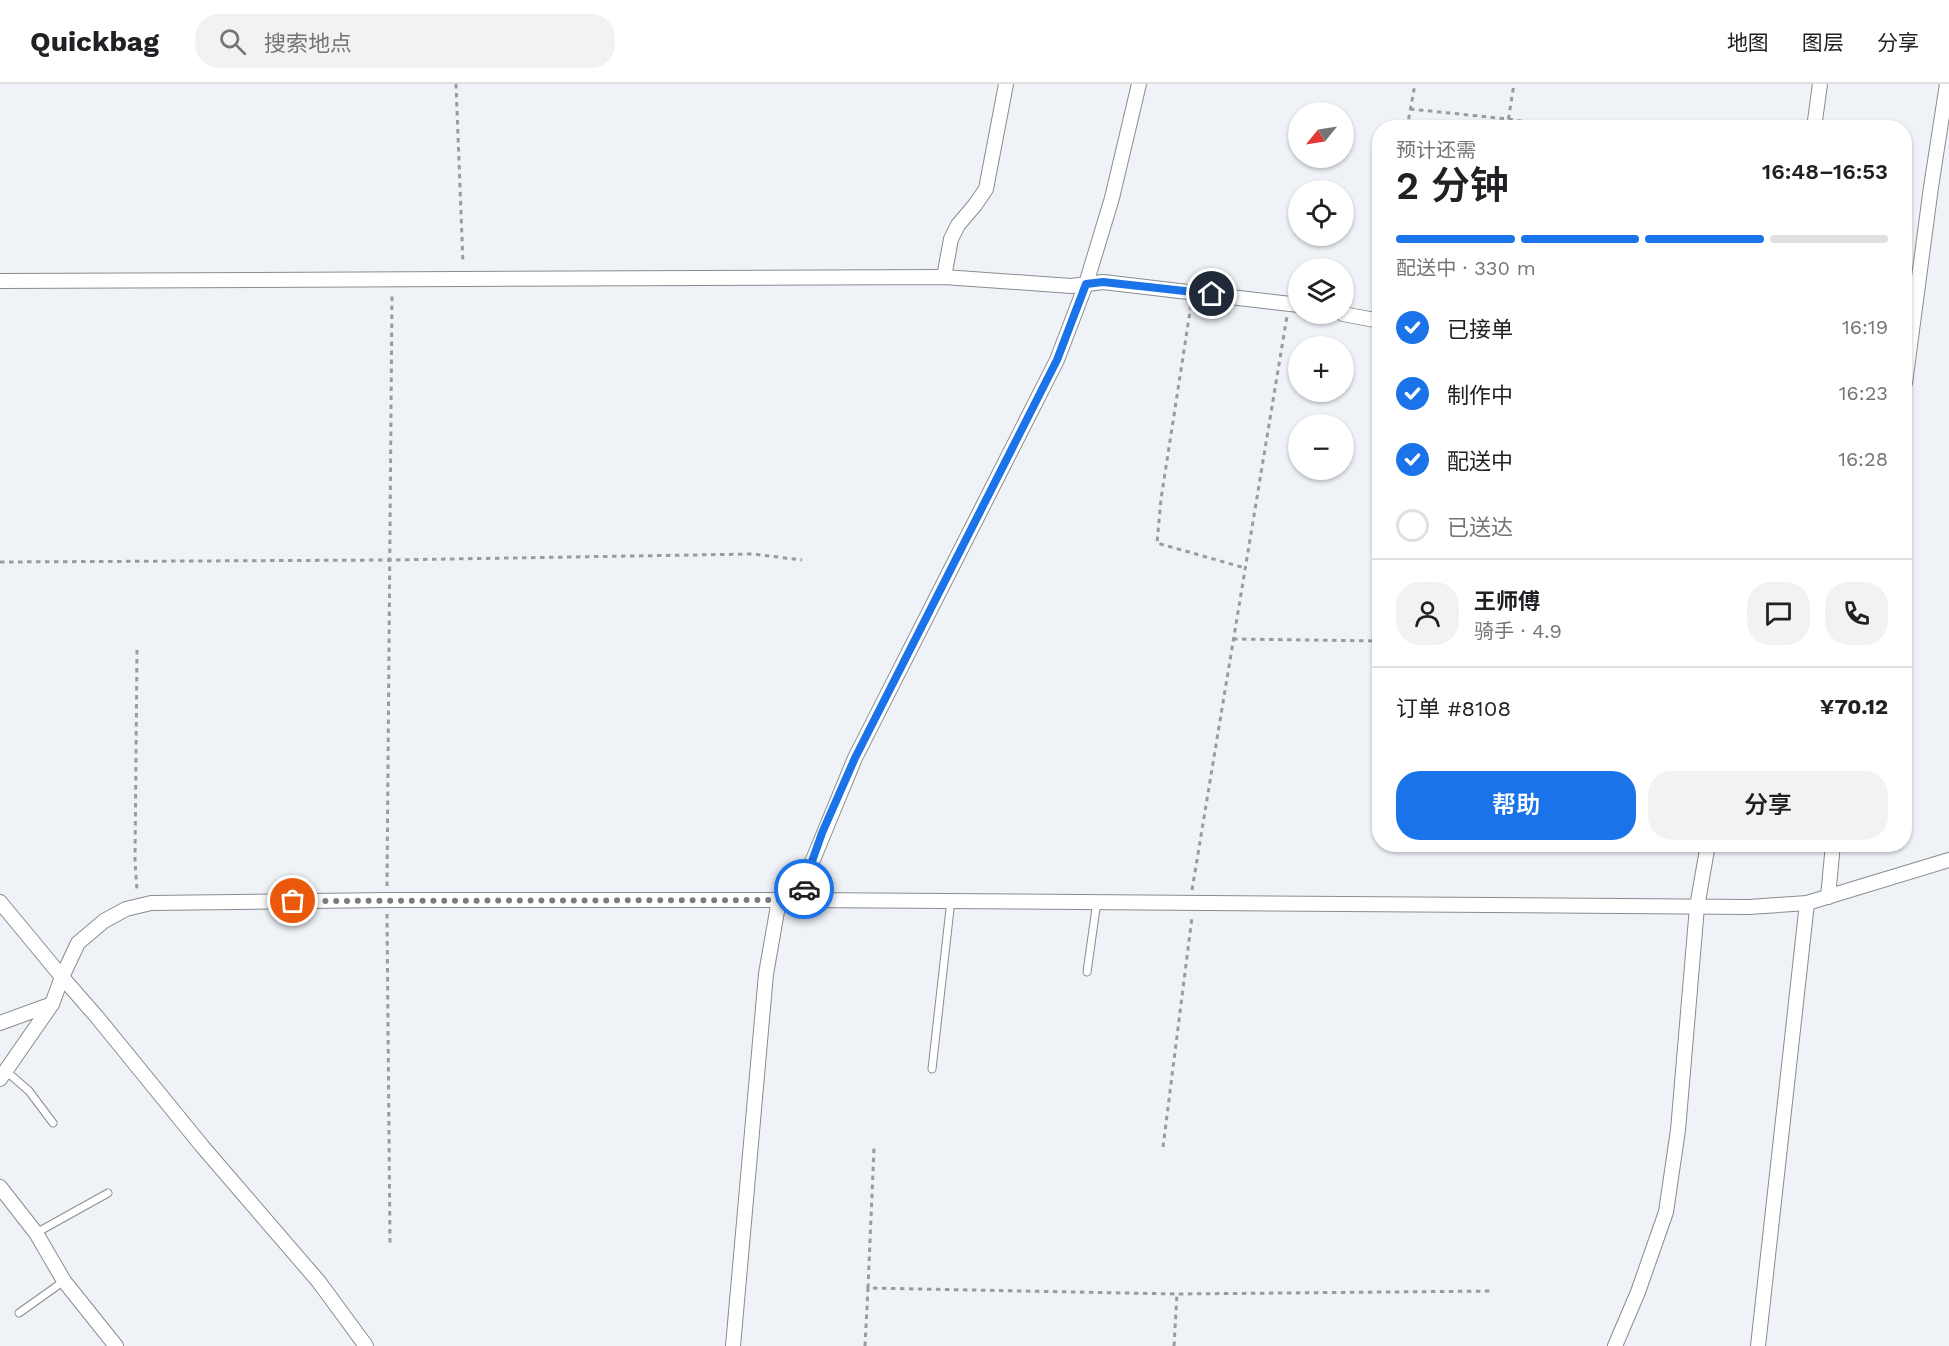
<!DOCTYPE html>
<html lang="zh">
<head>
<meta charset="utf-8">
<style>
	body { margin:0; font-family:"Work Sans","Noto Sans SC",sans-serif; background:#f2f2f2; color:#202124; height:100vh; display:flex; flex-direction:column; font-size:22px; white-space:nowrap }
	* { box-sizing:border-box; margin:0 }
	p { font-size:20px; color:#757577 }
	.icon { flex:none; width:33px; height:33px; fill:none; stroke:currentColor; stroke-width:2; stroke-linecap:round; stroke-linejoin:round }
	.map { position:relative; flex:1; overflow:hidden }
	.drawer { position:absolute; left:1372px; top:36px; width:540px; height:732px; display:flex; flex-direction:column; background:#fff; border-radius:24px; box-shadow:0 2px 4px #0004 }
	.drawer>* { flex:none }
	.needle { width:39px; rotate:240deg }
	.buttons { position:absolute; left:1288px; top:18px; display:grid; gap:12px }
	.buttons a { display:grid; place-items:center; width:66px; height:66px; border-radius:50%; background:#fff; box-shadow:0 2px 4px #0004; font-size:30px }
	.pin { position:absolute; display:grid; place-items:center; width:51px; height:51px; color:#fff; margin:-26px; border:3px solid #fff; border-radius:50%; box-shadow:0 2px 6px #0007 }
	.courier { position:absolute; display:grid; place-items:center; width:60px; height:60px; margin:-30px; border:4px solid #1a73e8; border-radius:50%; background:#fff; color:#222; box-shadow:0 2px 8px #0007 }
	.overview em { font-style:normal; font-weight:600 }
	.overview div { display:flex; flex-direction:column-reverse }
	.overview { display:flex; align-items:center; justify-content:space-between; height:102px; padding:0 24px }
	h1 { font-size:39px; font-weight:600; line-height:45px }
	.bar { display:grid; grid-template-columns:repeat(4,1fr); gap:9px 6px; align-content:center; height:72px; padding:0 24px }
	.bar i { height:8px; border-radius:4px; background:#e0e0e0 }
	.bar .on { background:#1a73e8 }
	.bar p { grid-column:span 4 }
	.line { display:flex; align-items:center; gap:15px; padding:0 24px; border-top:2px solid #e0e0e0 }
	.line div { flex:1 }
	.round { display:grid; place-items:center; flex:none; width:63px; height:63px; border-radius:24px; background:#f2f2f2 }
	ol { padding:0 24px; list-style:none }
	li { display:flex; align-items:center; gap:18px; height:66px }
	li p { margin-inline-start:auto }
	li .icon { padding:6px; border-radius:50%; background:#1a73e8; color:#fff; stroke-width:4 }
	li:last-child { color:#757577 }
	li i { width:33px; height:33px; border:3px solid #e0e0e0; border-radius:50% }
	.primary-button { display:flex; gap:12px; margin-top:auto; padding:12px 24px }
	.primary-button a { flex:1; height:69px; border-radius:24px; background:#1a73e8; color:#fff; font-size:24px; font-weight:600; line-height:69px; text-align:center }
	.primary-button a+a { background:#f2f2f2; color:#202124 }
	header { display:flex; align-items:center; gap:36px; box-sizing:border-box; height:84px; padding:0 30px; background:#fff; border-bottom:2px solid #e0e0e0 }
	header strong { font-size:28px }
	nav { display:flex; gap:33px; margin-inline-start:auto; font-size:21px }
	.search { width:420px; height:54px; background:#f2f2f2; display:flex; align-items:center; gap:15px; box-sizing:border-box; padding:0 21px; border-radius:24px; color:#757577; font-size:22px }
	.map>svg:first-child { display:block }
	.lines { fill:none; stroke-linecap:round; stroke-linejoin:round }
	.lane-casing { stroke:#898c90; stroke-width:9 }
	.street-casing { stroke:#898c90; stroke-width:16 }
	.path { stroke:#999b9f; stroke-width:3; stroke-dasharray:4.5 4.5; stroke-linecap:butt }
	.lane { stroke:#fff; stroke-width:7 }
	.street { stroke:#fff; stroke-width:14 }
	.done { stroke:#797b7e; stroke-width:6; stroke-dasharray:0 10.8 }
	.route { stroke:#1a73e8; stroke-width:8 }
</style>
</head>
<body>
<header>
<strong>Quickbag</strong>
<div class="search"><svg class="icon" aria-label="search" viewBox="0 0 24 24"><circle cx="10" cy="10" r="6"/><path d="M15 15l6 6"/></svg>搜索地点</div>
<nav><a>地图</a><a>图层</a><a>分享</a></nav>
</header>
<div class="map">
<svg width="1949" height="1262" viewBox="0 0 1949 1262">
	<rect width="100%" height="100%" fill="#eff2f7"/>
	<g class="lines">
		<defs>
			<g id="lane">
				<path d="M1087,888L1097,817"/>
				<path d="M932,985L951,816"/>
				<path d="M6,987L29,1007L53,1039"/>
				<path d="M36,1149L108,1109"/>
				<path d="M19,1229L64,1197"/>
			</g>
			<g id="street">
				<path d="M1814,44L1820,0"/>
				<path d="M944,193L951,155L958,141L975,121L986,105L1006,0"/>
				<path d="M0,197L944,193L1071,202L1103,198L1299,221"/>
				<path d="M1343,230L1380,237"/>
				<path d="M1905,299L1931,103L1947,0"/>
				<path d="M1828,813L1833,760"/>
				<path d="M802,816L810,783L855,674L1057,276L1086,200L1112,114L1139,0"/>
				<path d="M0,818L62,893L97,933L202,1062L319,1198L366,1262"/>
				<path d="M0,939L52,920"/>
				<path d="M0,995L52,920L62,893L78,859L104,837L126,825L151,819L387,816H802L1749,823L1807,819L1949,776"/>
				<path d="M0,1103L36,1149L64,1197L116,1262"/>
				<path d="M733,1262L766,890L779,816"/>
				<path d="M1615,1262L1638,1208L1666,1128L1678,1046L1697,823L1708,760"/>
				<path d="M1758,1262L1807,819"/>
			</g>
		</defs>
		<use href="#lane" class="lane-casing"/>
		<use href="#street" class="street-casing"/>
		<g class="path">
			<path d="M456,0L463,180"/>
			<path d="M1410,25L1508,35L1567,44"/>
			<path d="M1407,44L1415,0"/>
			<path d="M1507,44L1514,0"/>
			<path d="M1191,221L1161,415L1157,459L1245,484"/>
			<path d="M1375,222L1380,194"/>
			<path d="M0,478L389,476L753,470L802,476"/>
			<path d="M1233,555L1380,557"/>
			<path d="M137,566L135,777L137,807"/>
			<path d="M387,802L392,209"/>
			<path d="M1192,806L1287,232"/>
			<path d="M387,830L390,1161"/>
			<path d="M1163,1063L1192,833"/>
			<path d="M868,1204L874,1064"/>
			<path d="M865,1262L868,1204L1177,1210L1494,1207"/>
			<path d="M1174,1262L1177,1210"/>
		</g>
		<use href="#lane" class="lane"/>
		<use href="#street" class="street"/>
	</g>
	<g class="lines">
		<path class="done" d="M293,817L802,816L804,805"/>
		<path class="route" d="M804,805L810,783L822,749L855,674L1057,276L1086,200L1103,198L1212,210"/>
	</g>
</svg>
<div class="buttons">
<a><svg class="needle" viewBox="-14 -14 28 28"><path d="M0-13l5 13h-10z" fill="#e53935"/><path d="M0 13l5-13h-10z" fill="#757577"/></svg></a>
<a><svg class="icon" aria-label="locate" viewBox="0 0 24 24"><circle cx="12" cy="12" r="6"/><path d="M12 2v4M12 18v4M2 12h4M18 12h4"/></svg></a>
<a><svg class="icon" aria-label="layers" viewBox="0 0 24 24"><path d="M12 4l9 5-9 5-9-5zM3 14l9 5 9-5"/></svg></a>
<a>+</a>
<a>−</a>
</div>
<div class="pin" style="left:293px;top:817px;background:#ea580c"><svg class="icon" aria-label="bag" viewBox="0 0 24 24"><path d="M5 8h14l-1 12H6zM9 8a3 3 0 0 1 6 0"/></svg></div>
<div class="pin" style="left:1212px;top:210px;background:#1f2937"><svg class="icon" aria-label="home" viewBox="0 0 24 24"><path d="M3 11l9-7 9 7M6 9v11h12V9"/></svg></div>
<div class="courier" style="left:804px;top:805px"><svg class="icon" aria-label="car" viewBox="0 0 24 24"><path d="M5 17H2v-5l4-1 3-4h7l3 4 3 1v5h-3M9 17h6M6 11h13"/><circle cx="7" cy="17" r="2"/><circle cx="17" cy="17" r="2"/></svg></div>
<section class="drawer">
<div class="overview"><div><h1>2 分钟</h1><p>预计还需</p></div><em>16:48–16:53</em></div>
<div class="bar"><i class="on"></i><i class="on"></i><i class="on"></i><i></i><p>配送中 · 330 m</p></div>
<ol>
<li><svg class="icon" aria-label="check" viewBox="0 0 24 24"><path d="M5 12l5 5 9-10"/></svg>已接单<p>16:19</p></li>
<li><svg class="icon" aria-label="check" viewBox="0 0 24 24"><path d="M5 12l5 5 9-10"/></svg>制作中<p>16:23</p></li>
<li><svg class="icon" aria-label="check" viewBox="0 0 24 24"><path d="M5 12l5 5 9-10"/></svg>配送中<p>16:28</p></li>
<li><i></i>已送达</li>
</ol>
<div class="line" style="height:108px"><a class="round"><svg class="icon" aria-label="person" viewBox="0 0 24 24"><circle cx="12" cy="8" r="4"/><path d="M4 21q1-7 8-7t8 7"/></svg></a><div><b>王师傅</b><p>骑手 · 4.9</p></div><a class="round"><svg class="icon" aria-label="chat" viewBox="0 0 24 24"><path d="M4 5h16v11H9l-5 4z"/></svg></a><a class="round"><svg class="icon" aria-label="phone" viewBox="0 0 24 24"><path d="M5 4h4l2 5-3 2q2 4 5 5l2-3 5 2v4C11 20 4 13 5 4z"/></svg></a></div>
<div class="line" style="height:78px"><div>订单 #8108</div><b>¥70.12</b></div>
<div class="primary-button"><a>帮助</a><a>分享</a></div>
</section>
</div>
</body>
</html>
